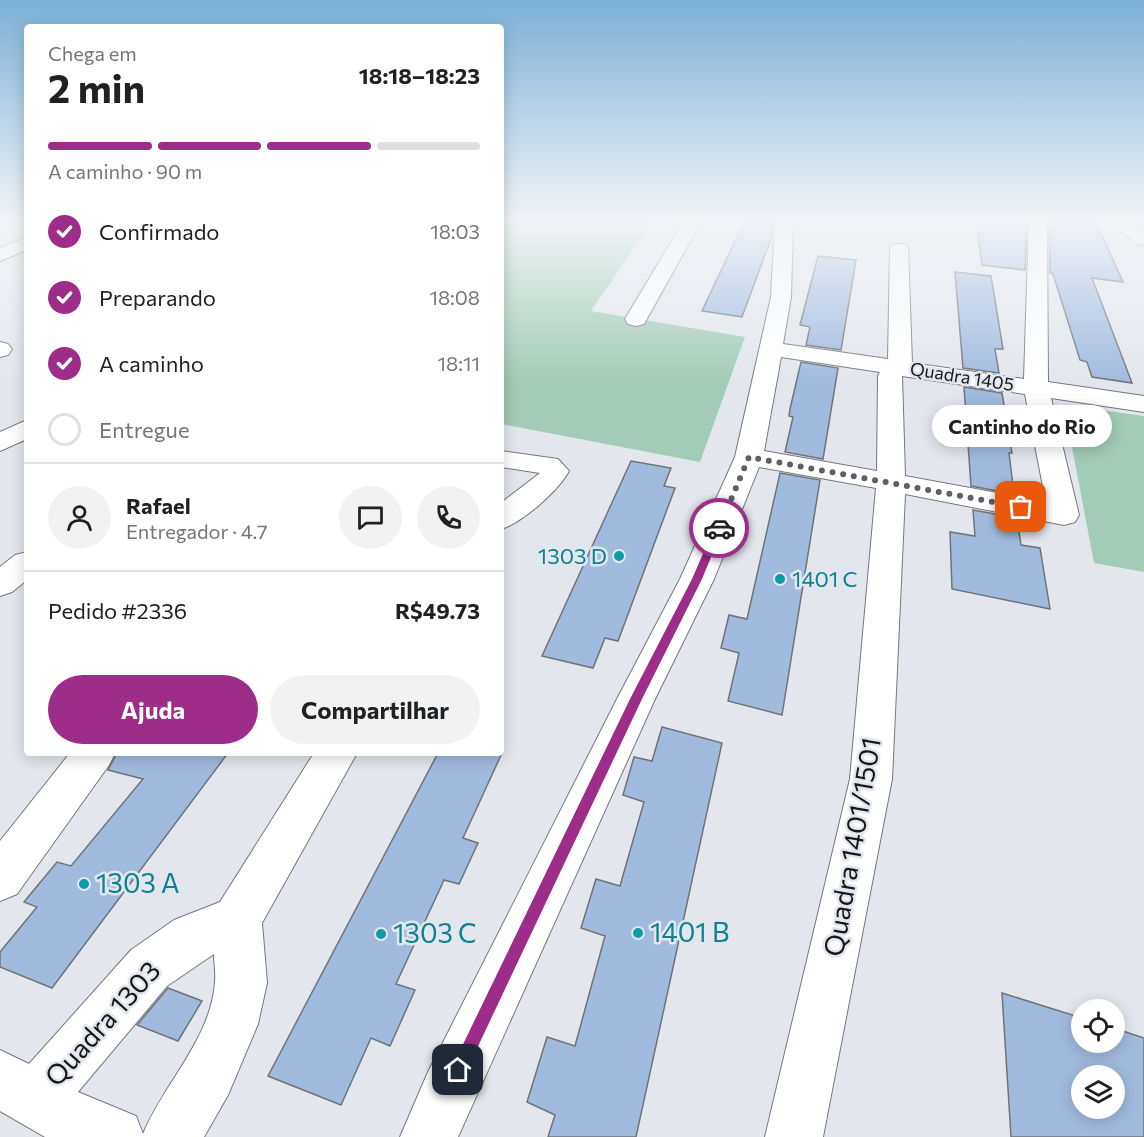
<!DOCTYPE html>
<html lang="pt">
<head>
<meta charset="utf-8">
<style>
	body { margin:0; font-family:Commissioner,sans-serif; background:#f2f2f2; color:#202124; height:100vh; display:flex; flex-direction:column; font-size:22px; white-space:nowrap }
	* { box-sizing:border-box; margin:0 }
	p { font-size:20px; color:#757577 }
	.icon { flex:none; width:33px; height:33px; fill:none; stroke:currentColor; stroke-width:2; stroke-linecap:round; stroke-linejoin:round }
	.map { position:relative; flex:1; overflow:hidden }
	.drawer { position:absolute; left:24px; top:24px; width:480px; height:732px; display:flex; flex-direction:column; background:#fff; border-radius:6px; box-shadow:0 3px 15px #0003 }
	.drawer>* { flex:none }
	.controls { position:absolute; left:1071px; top:999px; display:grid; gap:12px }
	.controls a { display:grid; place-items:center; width:54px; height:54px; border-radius:50%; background:#fff; box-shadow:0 3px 15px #0003; font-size:30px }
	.pin { position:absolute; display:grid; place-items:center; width:51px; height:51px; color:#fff; margin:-26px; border-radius:12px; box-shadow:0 3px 9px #0006 }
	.courier { position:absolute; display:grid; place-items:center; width:60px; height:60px; margin:-30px; border:4px solid #9e2c89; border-radius:50%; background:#fff; color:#222; box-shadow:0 2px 8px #0007 }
	.bubble { position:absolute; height:42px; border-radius:21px; background:#fff; box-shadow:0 3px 15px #0003; font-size:20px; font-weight:700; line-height:42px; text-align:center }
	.summary em { font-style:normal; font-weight:700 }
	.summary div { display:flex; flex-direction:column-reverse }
	.summary { display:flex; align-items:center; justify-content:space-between; height:102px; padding:0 24px }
	h1 { font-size:39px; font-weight:700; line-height:45px }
	.bar { display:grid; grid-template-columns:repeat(4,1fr); gap:9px 6px; align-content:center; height:72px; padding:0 24px }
	.bar i { height:8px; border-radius:4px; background:#e0e0e0 }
	.bar .on { background:#9e2c89 }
	.bar p { grid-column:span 4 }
	.line { display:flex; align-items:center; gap:15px; padding:0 24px; border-top:2px solid #e0e0e0 }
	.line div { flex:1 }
	.round { display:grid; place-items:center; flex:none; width:63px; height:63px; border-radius:32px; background:#f2f2f2 }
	ol { padding:0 24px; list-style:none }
	li { display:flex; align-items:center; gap:18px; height:66px }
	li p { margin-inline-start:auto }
	li .icon { padding:6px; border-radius:50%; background:#9e2c89; color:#fff; stroke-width:4 }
	li:last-child { color:#757577 }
	li i { width:33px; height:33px; border:3px solid #e0e0e0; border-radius:50% }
	.primary-button { display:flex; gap:12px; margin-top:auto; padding:12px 24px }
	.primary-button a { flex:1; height:69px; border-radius:36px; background:#9e2c89; color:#fff; font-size:24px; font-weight:700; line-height:69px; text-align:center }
	.primary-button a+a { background:#f2f2f2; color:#202124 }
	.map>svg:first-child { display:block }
	.green { fill:#a2ccb7 }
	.building { fill:#a1bbdf; stroke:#707479; stroke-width:1.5; fill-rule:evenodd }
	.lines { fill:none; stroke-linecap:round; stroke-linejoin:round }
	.minor-casing { stroke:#74787e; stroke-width:2 }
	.minor { fill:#fff; fill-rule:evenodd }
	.route { fill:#9e2c89 }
	.done { stroke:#5e6064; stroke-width:6; stroke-dasharray:0 10.8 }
	.culture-dot { fill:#0f9aa8; stroke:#e3e7ed; stroke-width:2 }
	.labels { text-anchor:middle; stroke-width:5; stroke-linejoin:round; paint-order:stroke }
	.far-street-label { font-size:18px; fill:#17181b; stroke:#e3e7ed }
	.culture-label { font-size:22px; fill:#0d838f; stroke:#e3e7ed; text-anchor:end }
	.near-street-label { font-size:27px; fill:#17181b; stroke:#e3e7ed }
	.near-culture-label { font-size:27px; fill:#0d838f; stroke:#e3e7ed; text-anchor:start }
</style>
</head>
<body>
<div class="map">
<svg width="1144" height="1137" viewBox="0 0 1144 1137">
	<rect width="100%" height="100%" fill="#e3e7ed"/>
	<g class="green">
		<path d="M501,222H652L591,311L745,337L700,462L501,424Z"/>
		<path d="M1064,405L1144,416V572L1094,563Z"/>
	</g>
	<g class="building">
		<path d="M744,222H773L772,236L742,317L702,311Z"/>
		<path d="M1049,222H1096L1123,282L1092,278L1132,383L1092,377L1087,362L1080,360L1053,274L1050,273Z"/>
		<path d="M1027,224L1025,270L982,265L977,226Z"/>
		<path d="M818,256L856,260L841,350L806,345L810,327L800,325Z"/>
		<path d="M955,272L991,276L1003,349H995L999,373L963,368Z"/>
		<path d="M801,362L838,368L823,459L785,452L793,417L789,416L790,409Z"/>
		<path d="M964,387L1002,393L1012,453H1009L1014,494L971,486Z"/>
		<path d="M631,461L671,468L664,486L675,488L618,641L605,638L593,668L542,656Z"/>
		<path d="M780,473L820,480L782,715L728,701L739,653L721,648L729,615L747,619Z"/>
		<path d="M973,510L1017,518L1021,545L1040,548L1050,609L952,589L950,532L975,536Z"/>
		<path d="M662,727L722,743L636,1137H548L555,1115L527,1102L547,1037L575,1046L605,936L581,928L596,879L620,886L644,802L623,795L634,757L652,761Z"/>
		<path d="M117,753H228L52,988L0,967V952L37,907L24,902L57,862L71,866L143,779L108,770Z"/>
		<path d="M438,753H502L463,838L478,843L459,884L444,880L396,984L415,990L390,1046L371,1038L341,1105L268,1076Z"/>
		<path d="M168,988L202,1001L178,1041L137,1025Z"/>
		<path d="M1002,993L1082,1018V1042H1114V1028L1144,1038V1137H1011ZM1082,1076H1114V1108H1082Z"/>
	</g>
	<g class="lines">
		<defs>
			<g id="minor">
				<path d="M683,222H701L644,324L636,326L628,324L625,319Z"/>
				<path d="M775,222H793L791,297L783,344L888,359L890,248L892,244H906L908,248L912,363L1024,379L1029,222H1047L1048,382L1144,396V412L1051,398L1079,515L1075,522L1064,525L905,494L892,779L823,1137H765L850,779L876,488L759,467L714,579L655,699L458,1137H400L428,1072L617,699L680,579L735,457L771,297ZM781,357L880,372L878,376L877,471L764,451ZM902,376L1025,394L1046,502L905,476Z"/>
				<path d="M1107,222H1128L1144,232V245L1138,244Z"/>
				<path d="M27,237V250L0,261V248Z"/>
				<path d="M0,342L8,344L12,349L8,355L0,357Z"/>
				<path d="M27,420V439L0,451V432Z"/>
				<path d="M501,451L558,459L569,471C559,490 522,523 501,529V503L540,473L501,467Z"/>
				<path d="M27,552V580L12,592L0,596V567L15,555Z"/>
				<path d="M70,753H115L109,765L17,894L0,901V841Z"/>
				<path d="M314,753H357L262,923L267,983L258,1024L228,1095L204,1137H45L0,1111V1050L29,1064L131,950L174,920L220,902ZM214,954C214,963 216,973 215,982C211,1039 164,1083 143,1134L136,1116L78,1092L167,986Z"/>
			</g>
		</defs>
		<use href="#minor" class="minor-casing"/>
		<use href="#minor" class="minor"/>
	</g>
	<linearGradient id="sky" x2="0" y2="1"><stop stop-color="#7bb0d7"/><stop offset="0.58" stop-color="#f2f4f7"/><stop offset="1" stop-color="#f2f4f7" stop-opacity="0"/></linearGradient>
	<rect width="1144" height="381" fill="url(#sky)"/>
	<path class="route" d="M715,526L723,528L702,579L642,699L464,1076L458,1079L453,1076L450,1070L453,1065L630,699L692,579Z"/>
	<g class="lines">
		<path class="done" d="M719,528L749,457L1021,507"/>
	</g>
	<g class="culture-dot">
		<circle cx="619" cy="556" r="6"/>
		<circle cx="780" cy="579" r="6"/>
		<circle cx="84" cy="884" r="6"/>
		<circle cx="638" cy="933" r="6"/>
		<circle cx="381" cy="934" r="6"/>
	</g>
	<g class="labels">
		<g class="far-street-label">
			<text transform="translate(962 377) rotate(9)" y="6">Quadra 1405</text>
		</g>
		<g class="culture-label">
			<text x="607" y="564">1303 D</text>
			<text x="792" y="587" text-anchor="start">1401 C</text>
		</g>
		<g class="near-street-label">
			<text transform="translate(853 847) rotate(-80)" y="9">Quadra 1401/1501</text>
			<text transform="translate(103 1024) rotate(-48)" y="9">Quadra 1303</text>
		</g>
		<g class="near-culture-label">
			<text x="96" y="893">1303 A</text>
			<text x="650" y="942">1401 B</text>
			<text x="393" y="943">1303 C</text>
		</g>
	</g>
</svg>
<div class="controls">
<a><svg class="icon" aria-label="locate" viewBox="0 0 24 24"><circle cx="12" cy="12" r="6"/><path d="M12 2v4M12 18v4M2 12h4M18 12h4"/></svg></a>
<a><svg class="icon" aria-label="layers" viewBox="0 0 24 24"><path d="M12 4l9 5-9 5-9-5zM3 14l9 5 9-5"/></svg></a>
</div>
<div class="pin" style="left:1021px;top:507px;background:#ea580c"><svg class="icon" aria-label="bag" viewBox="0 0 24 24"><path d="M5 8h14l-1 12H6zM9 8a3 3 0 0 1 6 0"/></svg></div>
<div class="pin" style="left:458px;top:1070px;background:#1f2937"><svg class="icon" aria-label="home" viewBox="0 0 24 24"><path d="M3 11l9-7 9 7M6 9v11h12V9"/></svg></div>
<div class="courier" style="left:719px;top:528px"><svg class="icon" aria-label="car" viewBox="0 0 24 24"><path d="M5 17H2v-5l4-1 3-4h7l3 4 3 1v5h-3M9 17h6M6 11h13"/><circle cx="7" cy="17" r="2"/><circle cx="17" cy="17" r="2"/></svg></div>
<div class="bubble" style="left:932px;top:405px;width:180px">Cantinho do Rio</div>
<section class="drawer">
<div class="summary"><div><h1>2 min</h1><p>Chega em</p></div><em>18:18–18:23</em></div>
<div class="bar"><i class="on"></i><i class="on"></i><i class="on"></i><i></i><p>A caminho · 90 m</p></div>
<ol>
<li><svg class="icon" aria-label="check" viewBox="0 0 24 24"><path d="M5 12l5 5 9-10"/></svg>Confirmado<p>18:03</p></li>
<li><svg class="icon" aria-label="check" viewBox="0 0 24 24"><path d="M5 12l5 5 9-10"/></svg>Preparando<p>18:08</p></li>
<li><svg class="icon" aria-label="check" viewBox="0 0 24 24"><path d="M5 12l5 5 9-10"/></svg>A caminho<p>18:11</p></li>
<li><i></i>Entregue</li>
</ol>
<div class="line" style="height:108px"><a class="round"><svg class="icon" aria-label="person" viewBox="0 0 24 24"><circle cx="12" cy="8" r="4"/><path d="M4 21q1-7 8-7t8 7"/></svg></a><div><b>Rafael</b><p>Entregador · 4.7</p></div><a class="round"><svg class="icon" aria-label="chat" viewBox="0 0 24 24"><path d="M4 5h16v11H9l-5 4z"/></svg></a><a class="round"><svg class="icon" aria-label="phone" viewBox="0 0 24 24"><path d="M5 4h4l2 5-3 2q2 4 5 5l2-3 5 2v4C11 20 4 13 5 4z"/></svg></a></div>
<div class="line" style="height:78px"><div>Pedido #2336</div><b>R$49.73</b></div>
<div class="primary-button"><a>Ajuda</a><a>Compartilhar</a></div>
</section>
</div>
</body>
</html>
